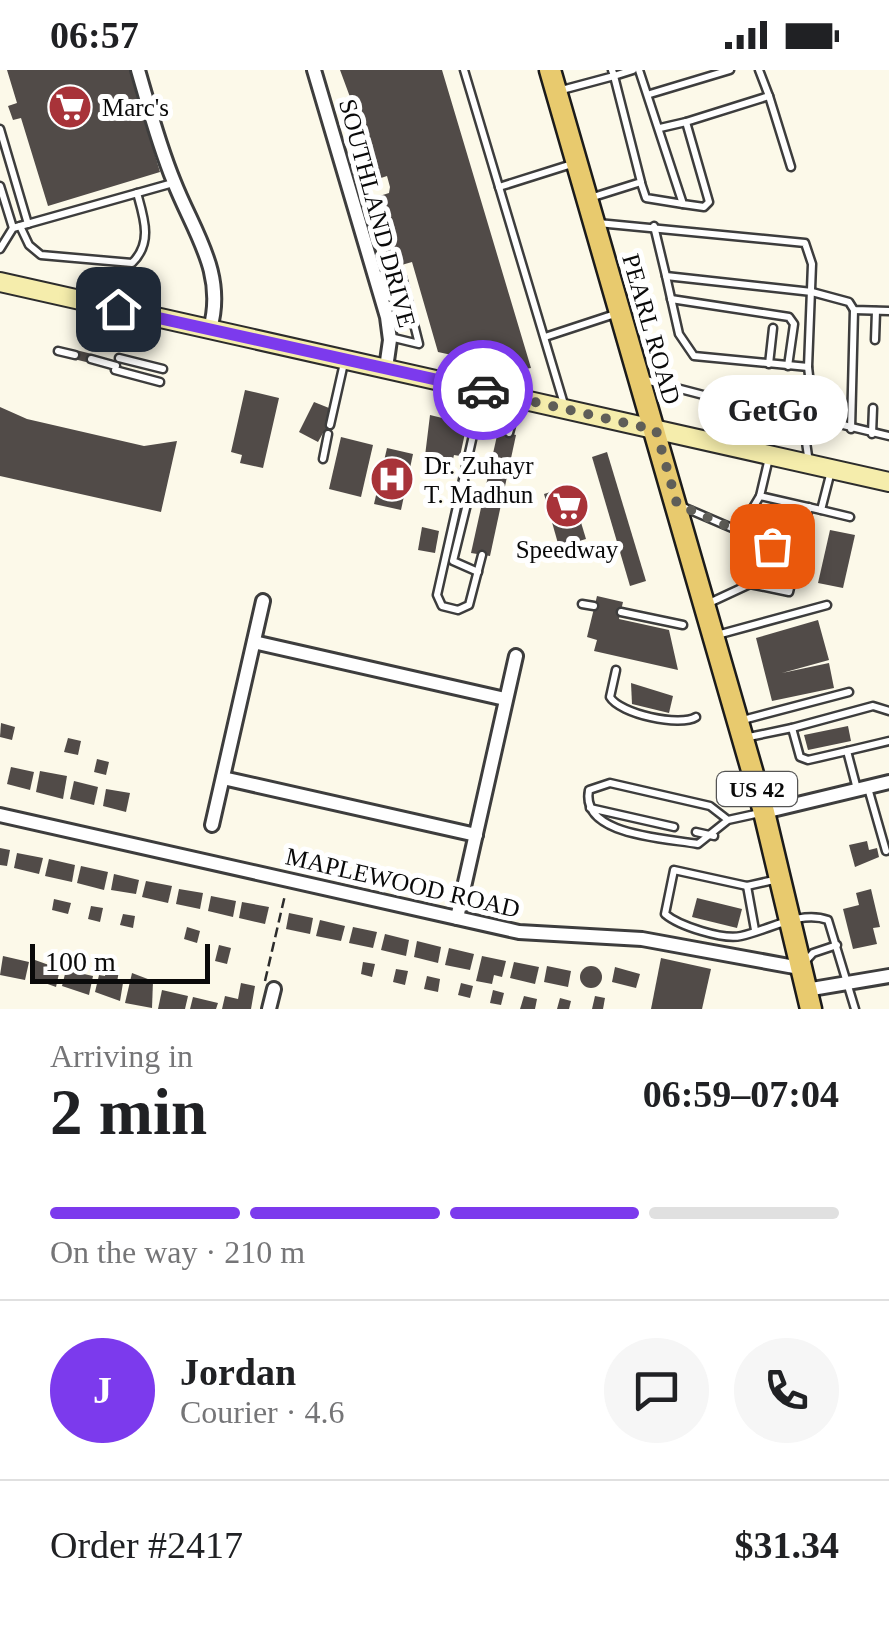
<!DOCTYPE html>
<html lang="en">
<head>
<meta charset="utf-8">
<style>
	body { margin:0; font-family:Georgia,serif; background:#f6f6f6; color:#202124; height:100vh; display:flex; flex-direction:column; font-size:38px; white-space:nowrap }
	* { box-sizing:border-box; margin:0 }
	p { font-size:32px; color:#757577 }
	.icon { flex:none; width:55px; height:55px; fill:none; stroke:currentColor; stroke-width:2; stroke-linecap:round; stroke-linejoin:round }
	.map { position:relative; height:939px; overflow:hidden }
	.side { display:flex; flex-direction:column; background:#fff; flex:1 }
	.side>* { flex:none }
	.scale { position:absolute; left:30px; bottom:25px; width:180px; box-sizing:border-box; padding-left:10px; border:5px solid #0a0a0a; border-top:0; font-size:28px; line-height:35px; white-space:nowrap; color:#0a0a0a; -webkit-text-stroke:8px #fff; paint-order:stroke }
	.pin { position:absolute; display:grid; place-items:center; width:85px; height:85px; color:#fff; margin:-42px; border-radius:20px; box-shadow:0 5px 15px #0006 }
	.courier { position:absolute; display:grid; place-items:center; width:100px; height:100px; margin:-50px; border:8px solid #7c3aed; border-radius:50%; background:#fff; color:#222; box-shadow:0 2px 12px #0007 }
	.bubble { position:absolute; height:70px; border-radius:35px; background:#fff; box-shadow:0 5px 15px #0003; font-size:32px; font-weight:700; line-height:70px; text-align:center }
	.head em { font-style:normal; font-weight:700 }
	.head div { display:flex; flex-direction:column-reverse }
	.head { display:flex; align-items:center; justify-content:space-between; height:170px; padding:0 50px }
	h1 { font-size:65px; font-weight:700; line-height:75px }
	.bar { display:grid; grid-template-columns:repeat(4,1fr); gap:15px 10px; align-content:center; height:120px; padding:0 50px }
	.bar i { height:12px; border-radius:8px; background:#e0e0e0 }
	.bar .current { background:#7c3aed }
	.bar p { grid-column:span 4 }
	.line { display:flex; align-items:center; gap:25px; padding:0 50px; border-top:2px solid #e0e0e0 }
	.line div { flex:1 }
	.round { display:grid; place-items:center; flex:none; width:105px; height:105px; border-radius:52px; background:#f6f6f6 }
	.status { display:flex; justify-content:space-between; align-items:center; height:70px; padding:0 50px; background:#fff; direction:ltr }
	.status svg { height:28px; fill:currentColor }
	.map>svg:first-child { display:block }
	.building { fill:#514b48 }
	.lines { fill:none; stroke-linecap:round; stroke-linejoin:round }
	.service-casing { stroke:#3d3d3d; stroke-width:11 }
	.minor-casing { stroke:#3d3d3d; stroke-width:18 }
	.secondary-casing { stroke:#2c2c2c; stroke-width:22 }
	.primary-casing { stroke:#1b1b1b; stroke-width:25 }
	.path { stroke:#2c2c2c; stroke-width:2.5; stroke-dasharray:10 5; stroke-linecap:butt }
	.service { stroke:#fff; stroke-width:6 }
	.minor { stroke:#fff; stroke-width:12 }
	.secondary { stroke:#f5edac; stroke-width:18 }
	.primary { stroke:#e8ca6e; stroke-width:20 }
	.done { stroke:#5f5e58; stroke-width:10; stroke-dasharray:0 18 }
	.route { stroke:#7c3aed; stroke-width:12 }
	.labels { text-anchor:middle; stroke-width:10; stroke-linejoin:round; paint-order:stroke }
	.shield { fill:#fff; stroke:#545454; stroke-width:2.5 }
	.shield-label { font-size:22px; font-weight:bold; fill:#0a0a0a }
	.poi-label { font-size:25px; fill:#0a0a0a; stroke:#fff; text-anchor:start }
	.street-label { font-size:25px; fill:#0a0a0a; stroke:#fff }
</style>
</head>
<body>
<div class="status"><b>06:57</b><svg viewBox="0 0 49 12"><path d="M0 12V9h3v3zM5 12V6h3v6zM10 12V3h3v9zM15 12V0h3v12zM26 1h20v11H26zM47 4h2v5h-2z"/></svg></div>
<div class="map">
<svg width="889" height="939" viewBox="0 0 889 939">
	<rect width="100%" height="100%" fill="#fcf9e9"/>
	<g class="building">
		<path d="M7,0H130L160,102L48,136L21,48L13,50L8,36L17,33Z"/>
		<path d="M340,0H442L531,298L520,300L438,282L412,192L391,198L370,129L389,123L390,117L387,106L366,113L361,97L356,98L349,72L353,71L350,60L360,54Z"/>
		<path d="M76,280L92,284L90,293L74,289Z"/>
		<path d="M722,312L782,318L780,337L720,331Z"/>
		<path d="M245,320L279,328L263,398L240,393L242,385L231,382Z"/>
		<path d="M314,332L329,338L326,354L332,355L331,365L323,363L318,372L299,362Z"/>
		<path d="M0,337L27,349L144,376L177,371L161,442L0,406Z"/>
		<path d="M430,345L467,354L460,386L454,385L452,393L425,386Z"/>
		<path d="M498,361L516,365L490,486L471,483Z"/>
		<path d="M341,367L373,375L361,427L329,419Z"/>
		<path d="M387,378L413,384L401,440L374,434Z"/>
		<path d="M607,382L646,511L630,516L592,387Z"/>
		<path d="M570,416L586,469L559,477L544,424Z"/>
		<path d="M780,443L798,447L783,511L765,507Z"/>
		<path d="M422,457L439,461L435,483L418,480Z"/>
		<path d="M830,460L855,465L843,518L818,513Z"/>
		<path d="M597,526L623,532L619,549L669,560L678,600L594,581L597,570L587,567Z"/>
		<path d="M818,550L829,590L782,603L829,593L834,618L772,631L756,568Z"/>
		<path d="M631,613L673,626L669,643L632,634Z"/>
		<path d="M1,653L15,657L12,670L0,667Z"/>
		<path d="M848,656L851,671L808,680L804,665Z"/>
		<path d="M68,668L81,671L78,685L64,682Z"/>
		<path d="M97,689L109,692L106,705L94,702Z"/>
		<path d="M11,697L34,702L30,720L7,714Z"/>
		<path d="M40,701L67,706L63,729L36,722Z"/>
		<path d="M74,711L98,717L94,735L70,729Z"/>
		<path d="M106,719L130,723L126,742L103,736Z"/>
		<path d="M867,771L869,780L877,778L879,787L855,797L849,775Z"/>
		<path d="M0,778L10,780L7,796L0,795Z"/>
		<path d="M17,783L43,788L39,804L14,798Z"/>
		<path d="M49,789L75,795L72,812L45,806Z"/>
		<path d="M81,796L108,802L104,820L77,813Z"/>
		<path d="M114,804L139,810L136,824L111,820Z"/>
		<path d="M146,811L172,816L168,833L142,827Z"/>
		<path d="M179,819L203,823L200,839L176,834Z"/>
		<path d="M871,819L880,857L873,858L877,874L853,879L843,839L859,835L856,823Z"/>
		<path d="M211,826L236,831L233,847L208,841Z"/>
		<path d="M697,828L742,839L737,858L692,847Z"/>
		<path d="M54,829L71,833L68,844L52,840Z"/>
		<path d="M242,832L269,837L265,854L239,848Z"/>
		<path d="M91,836L103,838L100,852L88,849Z"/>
		<path d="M289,843L313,848L310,864L286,859Z"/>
		<path d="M123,844L135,846L133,858L120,855Z"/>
		<path d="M320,850L345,856L341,871L316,866Z"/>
		<path d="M187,857L200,861L197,873L184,869Z"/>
		<path d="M353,857L377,862L373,878L349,873Z"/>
		<path d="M385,864L409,870L406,886L381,880Z"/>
		<path d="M417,871L441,877L438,893L414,887Z"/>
		<path d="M219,875L231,878L227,894L215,891Z"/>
		<path d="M449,878L474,884L470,900L445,895Z"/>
		<path d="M3,886L29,892L25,910L0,905Z"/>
		<path d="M482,886L506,891L502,907L494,905L492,914L476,911Z"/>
		<path d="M661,888L711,899L702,939H651Z"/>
		<path d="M35,890L60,899L56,917L31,908Z"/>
		<path d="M363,892L375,894L372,907L361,904Z"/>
		<path d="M514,892L539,897L535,914L510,908Z"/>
		<circle cx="591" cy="907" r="11"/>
		<path d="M547,896L571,901L568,917L544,912Z"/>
		<path d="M615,897L640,904L636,918L612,912Z"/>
		<path d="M106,899L119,901L117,912L123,913L120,931L95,922L99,905L105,906Z"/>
		<path d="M396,899L408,901L405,915L393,912Z"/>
		<path d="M66,900L93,906L89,925L62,916Z"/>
		<path d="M132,903L153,911L152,938L125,933Z"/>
		<path d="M427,906L440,909L438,922L424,919Z"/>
		<path d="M241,913L255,916L251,939H222L225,926L238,929Z"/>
		<path d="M461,913L473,916L470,928L458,925Z"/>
		<path d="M162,920L188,926L185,939H158Z"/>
		<path d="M493,920L504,923L501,935L490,933Z"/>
		<path d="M524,926L537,929L535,939H520Z"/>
		<path d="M595,926L605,928L603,939H592Z"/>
		<path d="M193,927L218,933L216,939H190Z"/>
		<path d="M560,928L571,931L569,939H557Z"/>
	</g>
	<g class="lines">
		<defs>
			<g id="service">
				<path d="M464,0L564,334"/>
				<path d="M639,0L683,134L704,137L709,132L686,52L769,26L759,0"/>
				<path d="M558,21L614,6L612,0"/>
				<path d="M650,24L730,0"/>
				<path d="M769,26L791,97"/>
				<path d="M660,58L686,52"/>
				<path d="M0,59L28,154"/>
				<path d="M641,113L646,128L683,134"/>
				<path d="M0,116L13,158"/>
				<path d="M499,117L572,94"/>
				<path d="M590,128L641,112L614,6L633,0"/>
				<path d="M598,153L805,173L812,194L808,297L814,348L806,372L809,393"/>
				<path d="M20,156L29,175L41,185L132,193C153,173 144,148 137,123"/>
				<path d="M654,156L666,206L812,222L849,232L854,240L889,241"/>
				<path d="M0,179L13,158L173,113"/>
				<path d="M666,206L679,264L694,286L808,297"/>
				<path d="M379,213L402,207L419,274L390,267"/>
				<path d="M671,229L789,247L794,254L788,296"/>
				<path d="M545,267L615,244"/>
				<path d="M875,270L876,241"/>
				<path d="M58,281L75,285"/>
				<path d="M119,288L163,299"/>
				<path d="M91,289L116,296"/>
				<path d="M769,294L773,258"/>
				<path d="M115,300L160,312"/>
				<path d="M642,309L711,327L721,337L758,346L753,380"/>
				<path d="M814,348L889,366"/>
				<path d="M330,355L344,293"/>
				<path d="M851,359L854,240"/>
				<path d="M509,363L518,330"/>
				<path d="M872,364L873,338"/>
				<path d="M769,388L760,426L821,440L831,401"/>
				<path d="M323,389L328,364"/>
				<path d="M464,410L468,430L453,491L478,502"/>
				<path d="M683,437L739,461L750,514L707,534"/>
				<path d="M821,440L850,447"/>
				<path d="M747,450L776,457"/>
				<path d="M739,461L760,426"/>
				<path d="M741,469L772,476"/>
				<path d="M482,485L469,535L458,540L442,536L437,525L483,321"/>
				<path d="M746,488L768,493"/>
				<path d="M750,514L789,522L809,437"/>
				<path d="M582,534L594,536"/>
				<path d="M621,542L683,555"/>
				<path d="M717,565L827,535"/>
				<path d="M616,600L610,627C620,644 680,657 696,647"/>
				<path d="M739,651L849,622"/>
				<path d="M792,658L873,636L889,641"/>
				<path d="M744,668L792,658L800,687L808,690L847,681L857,719"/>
				<path d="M847,681L889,671"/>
				<path d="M868,718L886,781"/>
				<path d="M590,738L674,757"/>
				<path d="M728,750L710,736L610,713L589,720C580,766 666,768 698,774L728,750L760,743"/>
				<path d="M696,762L714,766"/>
				<path d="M774,810L747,816L674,800L665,844C679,856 723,870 741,866C769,860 800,840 828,850L855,939"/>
				<path d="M747,816L755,860"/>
				<path d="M804,893L813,883L837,875"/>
			</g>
			<g id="minor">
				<path d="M138,0C149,38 159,76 174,112C194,163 226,203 210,259"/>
				<path d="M314,0L387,247L390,270L386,298"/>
				<path d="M254,572L505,629"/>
				<path d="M223,708L476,765"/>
				<path d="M764,742L889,712"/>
				<path d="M0,745L519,862L642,869L800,898"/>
				<path d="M212,755L263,531"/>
				<path d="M457,848L516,586"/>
				<path d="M806,920L889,906"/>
				<path d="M269,939L274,919"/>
			</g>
			<path id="secondary" d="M0,212L889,412"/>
			<path id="primary" d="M550,0L764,742L811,939"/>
		</defs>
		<use href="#service" class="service-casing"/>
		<use href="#minor" class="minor-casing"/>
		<use href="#secondary" class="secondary-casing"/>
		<use href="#primary" class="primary-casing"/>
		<path class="path" d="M265,911L285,825"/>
		<use href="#service" class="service"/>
		<use href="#minor" class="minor"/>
		<use href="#secondary" class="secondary"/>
		<use href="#primary" class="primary"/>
	</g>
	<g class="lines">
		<path class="done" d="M483,320L656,360L677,434L738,461L741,469L772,476"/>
		<path class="route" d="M118,239L483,320"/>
	</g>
	<defs>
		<symbol id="supermarket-disc" viewBox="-11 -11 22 22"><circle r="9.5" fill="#a83339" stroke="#fff"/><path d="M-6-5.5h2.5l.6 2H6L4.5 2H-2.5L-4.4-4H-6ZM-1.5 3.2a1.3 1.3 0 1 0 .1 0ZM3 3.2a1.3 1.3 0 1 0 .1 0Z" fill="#fff"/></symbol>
		<symbol id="hospital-disc" viewBox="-11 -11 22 22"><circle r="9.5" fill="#a83339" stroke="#fff"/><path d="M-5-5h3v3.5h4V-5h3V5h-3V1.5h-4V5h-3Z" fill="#fff"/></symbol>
	</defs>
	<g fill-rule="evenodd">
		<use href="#supermarket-disc" x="45" y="12" width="50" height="50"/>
		<use href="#hospital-disc" x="367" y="384" width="50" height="50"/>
		<use href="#supermarket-disc" x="542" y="411" width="50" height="50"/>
	</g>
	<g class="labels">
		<rect class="shield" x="717" y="702" width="80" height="34" rx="8"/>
		<g class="shield-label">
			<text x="757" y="727">US 42</text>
		</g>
		<g class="poi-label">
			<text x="102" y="46">Marc's</text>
			<text x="424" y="404">Dr. Zuhayr<tspan x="424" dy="29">T. Madhun</tspan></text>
			<text x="567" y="488" text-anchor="middle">Speedway</text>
		</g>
		<g class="street-label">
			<text transform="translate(378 143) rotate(75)" y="9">SOUTHLAND DRIVE</text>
			<text transform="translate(652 259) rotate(74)" y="9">PEARL ROAD</text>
			<text transform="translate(403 812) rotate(13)" y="9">MAPLEWOOD ROAD</text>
		</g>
	</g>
</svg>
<div class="scale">100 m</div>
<div class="pin" style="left:772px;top:476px;background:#ea580c"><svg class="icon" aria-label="bag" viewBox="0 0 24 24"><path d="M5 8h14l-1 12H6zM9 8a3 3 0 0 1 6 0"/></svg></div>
<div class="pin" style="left:118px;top:239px;background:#1f2937"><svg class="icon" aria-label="home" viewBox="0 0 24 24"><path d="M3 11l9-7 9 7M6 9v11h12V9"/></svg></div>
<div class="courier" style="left:483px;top:320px"><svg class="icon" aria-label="car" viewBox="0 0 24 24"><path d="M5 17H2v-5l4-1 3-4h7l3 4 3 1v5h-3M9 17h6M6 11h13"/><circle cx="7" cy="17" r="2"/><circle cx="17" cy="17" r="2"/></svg></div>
<div class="bubble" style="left:698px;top:305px;width:150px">GetGo</div>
</div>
<section class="side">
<div class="head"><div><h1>2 min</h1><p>Arriving in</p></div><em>06:59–07:04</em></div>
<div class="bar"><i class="current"></i><i class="current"></i><i class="current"></i><i></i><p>On the way · 210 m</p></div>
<div class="line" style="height:180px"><b class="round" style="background:#7c3aed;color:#fff">J</b><div><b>Jordan</b><p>Courier · 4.6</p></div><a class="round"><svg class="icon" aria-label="chat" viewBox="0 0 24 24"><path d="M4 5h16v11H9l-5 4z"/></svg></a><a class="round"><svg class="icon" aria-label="phone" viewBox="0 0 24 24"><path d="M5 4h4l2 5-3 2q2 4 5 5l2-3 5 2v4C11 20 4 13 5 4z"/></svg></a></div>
<div class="line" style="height:130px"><div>Order #2417</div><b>$31.34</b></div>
</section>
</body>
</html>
